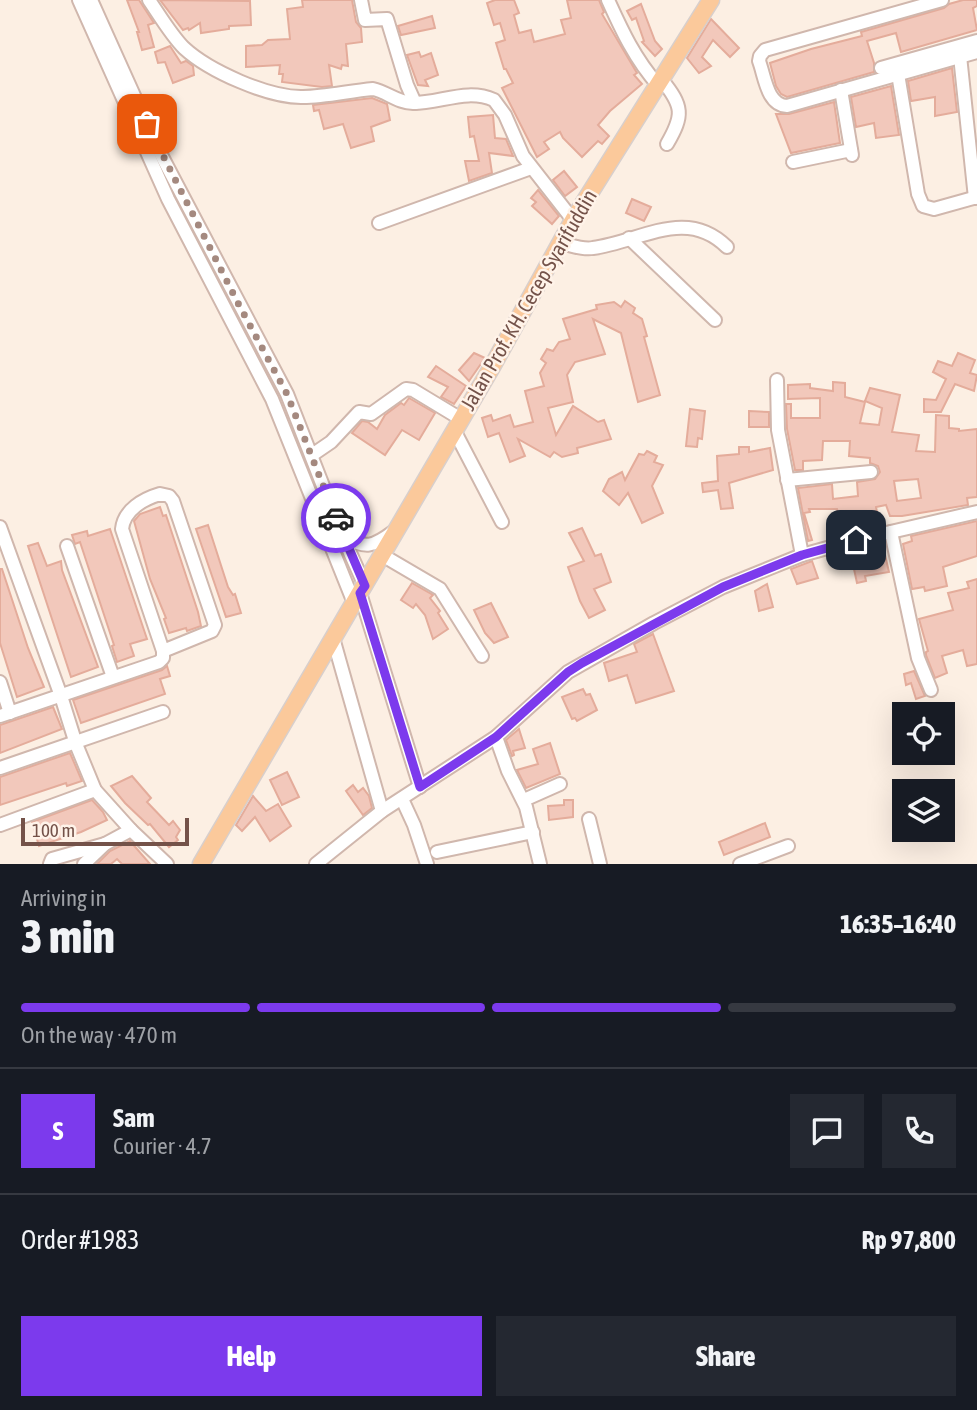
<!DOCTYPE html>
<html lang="en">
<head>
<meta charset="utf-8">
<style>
	body { margin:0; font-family:"Asap Condensed",sans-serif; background:#242831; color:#f1f3f6; height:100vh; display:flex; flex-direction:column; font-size:26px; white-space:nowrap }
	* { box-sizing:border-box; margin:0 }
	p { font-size:23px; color:#9ea1a6 }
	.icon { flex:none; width:38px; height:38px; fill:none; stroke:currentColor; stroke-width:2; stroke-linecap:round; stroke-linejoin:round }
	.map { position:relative; height:864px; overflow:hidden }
	.drawer { display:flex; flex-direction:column; background:#171b24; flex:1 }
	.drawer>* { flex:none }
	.tools { position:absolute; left:892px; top:702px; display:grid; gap:14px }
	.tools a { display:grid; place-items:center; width:63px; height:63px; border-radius:0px; background:#171b24; box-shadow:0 7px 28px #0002; font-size:35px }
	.scale { position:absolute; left:21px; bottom:18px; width:168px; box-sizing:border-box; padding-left:7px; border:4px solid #745249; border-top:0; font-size:19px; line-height:24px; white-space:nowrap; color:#745249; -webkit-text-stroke:5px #fff3e9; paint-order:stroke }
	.pin { position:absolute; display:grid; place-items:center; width:60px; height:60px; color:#fff; margin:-30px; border-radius:14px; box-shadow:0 4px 10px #0006 }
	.courier { position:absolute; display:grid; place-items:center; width:70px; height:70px; margin:-35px; border:5px solid #7c3aed; border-radius:50%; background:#fff; color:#222; box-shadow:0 2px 9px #0007 }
	.summary em { font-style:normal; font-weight:800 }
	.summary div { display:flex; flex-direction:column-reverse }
	.summary { display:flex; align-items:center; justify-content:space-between; height:119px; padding:0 21px }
	h1 { font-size:46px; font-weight:800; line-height:52px }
	.bar { display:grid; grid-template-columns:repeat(4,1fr); gap:10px 7px; align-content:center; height:84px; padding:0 21px }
	.bar i { height:9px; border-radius:5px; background:#363941 }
	.bar .on { background:#7c3aed }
	.bar p { grid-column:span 4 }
	.line { display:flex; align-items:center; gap:18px; padding:0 21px; border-top:2px solid #363941 }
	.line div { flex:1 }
	.round { display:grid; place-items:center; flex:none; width:74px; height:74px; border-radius:0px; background:#242831 }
	.primary-button { display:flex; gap:14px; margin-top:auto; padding:14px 21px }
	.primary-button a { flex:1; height:80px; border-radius:0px; background:#7c3aed; color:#fff; font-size:28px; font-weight:800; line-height:80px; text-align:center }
	.primary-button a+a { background:#242831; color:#f1f3f6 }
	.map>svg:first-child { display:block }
	.building { fill:#f2c8bb; stroke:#e4ac9b; stroke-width:2; fill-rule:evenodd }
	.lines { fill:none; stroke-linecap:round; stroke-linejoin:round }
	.minor-casing { stroke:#d0b7ad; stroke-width:16 }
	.major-casing { stroke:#d8cfcc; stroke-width:19 }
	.minor { stroke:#fff; stroke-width:12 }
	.major { stroke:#fbc99b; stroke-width:16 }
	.done { stroke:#a4897f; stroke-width:7; stroke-dasharray:0 12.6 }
	.route { stroke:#7c3aed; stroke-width:9 }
	.labels { text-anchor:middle; stroke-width:5; stroke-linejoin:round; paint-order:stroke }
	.street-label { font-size:21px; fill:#745249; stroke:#fff3e9 }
</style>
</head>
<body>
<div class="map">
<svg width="977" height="864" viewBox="0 0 977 864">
	<rect width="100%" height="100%" fill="#fcefe3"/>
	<g class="building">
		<path d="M127,0H139L154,23L148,25L154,47L142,50L137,32H139Z"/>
		<path d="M160,0L250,1L251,25L229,26V29L201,33L200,23L189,30L188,28L183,30Z"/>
		<path d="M302,0H352L356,22L361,28L362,42L346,44L348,66L342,65L341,69L329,65L332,86L322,87L282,82L283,74H279L280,65L246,67V46L262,45L268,40L290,39L287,9L303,7Z"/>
		<path d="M495,0H514L519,13L514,15L519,33L531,30L534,42L565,34L561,20L571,18L567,0H599L604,12L602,14L637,73L634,75L642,84L610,111L598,125L609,136L602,144L598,141L582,157L563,138L560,132L544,142L549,149L537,157L502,88L513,83L506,69H504L496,43L505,40L500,23L494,25L487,3Z"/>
		<path d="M963,0H977V6L973,8L977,30L901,52L896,33L867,41L874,63V72L787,97L781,94L776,86L770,63L811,49L862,36L861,32L944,8L949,4Z"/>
		<path d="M641,4L655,41L662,49L655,56L642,42L644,41L636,18L632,20L627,11Z"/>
		<path d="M432,16L435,28L401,35L398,26Z"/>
		<path d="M711,19L739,48L730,57L713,40L702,57L711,66L699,73L687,58Z"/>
		<path d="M170,46L181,63L186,61L193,66L194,75L173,83L165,62L158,63L155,52Z"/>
		<path d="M419,52L421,57L431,53L438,75L425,80L428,86L418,85L407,55Z"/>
		<path d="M952,68L957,112L935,116V97L911,101L908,81Z"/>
		<path d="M891,86L899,135L876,138L874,123L856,127L851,97Z"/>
		<path d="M372,98L387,104L390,120L371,127L374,141L351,148L343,124L324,129L319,110L314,111L313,105Z"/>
		<path d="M834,102L840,143L791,153L776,114H789Z"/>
		<path d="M493,115L495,138L506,139L513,156L489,153L492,173L469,181L465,161H479L474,136L470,137L468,117Z"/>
		<path d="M564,171L577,187L565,196L553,180Z"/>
		<path d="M538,190L559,216L552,224L532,206L536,202L531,198Z"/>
		<path d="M632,199L651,207L644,221L626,213Z"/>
		<path d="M625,301L635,308L633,313L642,319L647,336L644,337L660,395L638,402L621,333L593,319L605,354L575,362L567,375L573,402L548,408L556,435L573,406L598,422L604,420L611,439L577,448L578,453L562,457L554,452L550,457L518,439L525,456L510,462L499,433L488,437L482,418L491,415L493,421L510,415L514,427L533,422L525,391L544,386L540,373L546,363L541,359L547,349L553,351L559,342L570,339L563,319L597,309L596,305L614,302L621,307Z"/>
		<path d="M474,353L485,358L469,381L459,370Z"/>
		<path d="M958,353L975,360L970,373L977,375L974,391L955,384L941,412H924V399L936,400L946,379L933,372L938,361L952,366Z"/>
		<path d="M436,366L466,386L454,404L441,397L448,387L428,377Z"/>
		<path d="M833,382L845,383V397L865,402L860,423L879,425L882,408L865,401L870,388L900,395L892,432L919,435L916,451L935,452L936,415L949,416V428L959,429V431L977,429V497L967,498L968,505L902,516H890L886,505L876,507L878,517L849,518L850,523L841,526L837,509H809L810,512L804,513L812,540L808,541L798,488L832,484L833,499L858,496L857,482L875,479L880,472L878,466L870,463V458L849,456L850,441H823L822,460L803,461V470H795L787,429L786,404H791V418H820V398L788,399V385L810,384V388L833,391ZM918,479L921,498L897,501L894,481Z"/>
		<path d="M409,398L435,413L419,440L402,430L385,455L352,433L362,421L368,422L377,429L385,415L401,403L404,405Z"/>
		<path d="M690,409L705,411L702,439L698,438L697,447L686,446Z"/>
		<path d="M749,411L769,412V427H749Z"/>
		<path d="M739,447H749V452L770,448L773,470L729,483L733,508L721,509L718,490L703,492L702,483L718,481L717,456L739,454Z"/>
		<path d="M647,451L657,456L654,462L663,465L652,486L663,513L642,523L628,493L619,505L603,491L609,479L622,472L625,480L639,454L644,455Z"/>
		<path d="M160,507L163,516L166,515L198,612L201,626L187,631L186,628L169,633L164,619L166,618L150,579L134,521L140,514Z"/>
		<path d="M977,521V556L943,567L947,586L925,591L924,587L912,589L903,544L912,541L911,536Z"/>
		<path d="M208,525L228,587L233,595L235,594L241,613L226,617L196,529Z"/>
		<path d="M582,528L595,556L601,554L611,582L594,589L605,610L589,618L580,601L568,567L584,561L569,533Z"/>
		<path d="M110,529L147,639L130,644L134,656L117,662L112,646L114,645L80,542L75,544L72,535L87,531L88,536Z"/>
		<path d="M38,543L47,566L61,561L62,570L98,667L71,677L28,546Z"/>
		<path d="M885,555L889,572L865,576L866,581L857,583L854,569L877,565L875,557Z"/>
		<path d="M812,561L818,578L797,584L791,569Z"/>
		<path d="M0,569H2L28,648L44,687L17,697L0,643Z"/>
		<path d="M977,579V664L967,666L963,650L942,656L947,673L935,678L926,655V652L928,651L919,619L953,610L948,593L969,588L967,582Z"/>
		<path d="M412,583L433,595L430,598L440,611L438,613L448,629L433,639L425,615L416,604L413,608L401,600Z"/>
		<path d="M767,584L773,607L759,611L755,591Z"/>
		<path d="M491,603L508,637L494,643L485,633L474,610Z"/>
		<path d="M653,634L674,691L636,703L627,675L609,681L604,663L637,652L634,644Z"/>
		<path d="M167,666L170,676L160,679L165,694L81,723L73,700L162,670Z"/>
		<path d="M914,671L925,696L916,699L911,683L906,685L904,674Z"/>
		<path d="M583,689L586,695L590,694L597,710L577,721L575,718L572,719L562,697Z"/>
		<path d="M53,707L62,729L0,753V725Z"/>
		<path d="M519,729L525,748L513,751L514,755L512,756L506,740Z"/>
		<path d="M550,743L560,774L526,788L517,770L538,764L533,749Z"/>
		<path d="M70,753L82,781L67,786L66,783L0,805V777Z"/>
		<path d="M287,772L299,797L282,805L270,780Z"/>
		<path d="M132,776L151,798L147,802L169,825L173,821L180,830L176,837L178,840L169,847L150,824L148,825L125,803L111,786Z"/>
		<path d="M353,785L358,792L363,788L369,796L372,808L363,815L346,791Z"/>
		<path d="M253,796L266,811L278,804L291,826L270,841L255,817L242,831L236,825Z"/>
		<path d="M92,800L103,812L107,820L81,832L39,846L32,822Z"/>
		<path d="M564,800H573V817L549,820L548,806L564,805Z"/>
		<path d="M765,823L770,837L724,855L719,842Z"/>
		<path d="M130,841L150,864H122L117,859L111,864H97L110,851Z"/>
	</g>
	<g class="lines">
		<defs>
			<g id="minor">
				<path d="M79,0L168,199L272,399L354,603"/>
				<path d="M91,0L158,149L287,394L343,537L365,586"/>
				<path d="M149,0C160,16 171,35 184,48C209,71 269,98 303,97C326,97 349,91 373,89C387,92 398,103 413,103C441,103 467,88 494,100L505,115L523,156L573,220"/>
				<path d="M361,0L365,20L387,19L407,85L415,103"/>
				<path d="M608,0C622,31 635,59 658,85"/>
				<path d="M942,0L765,50L760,56L759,61C765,77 767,105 787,106L977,52"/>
				<path d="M960,56L975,198"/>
				<path d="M881,68L977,41"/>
				<path d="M898,74L918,194L923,206L934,209L977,197"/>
				<path d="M662,80C683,106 684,115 667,144"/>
				<path d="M841,90L852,155"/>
				<path d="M793,162L851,150"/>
				<path d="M379,223L531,168"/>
				<path d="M629,238L715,320"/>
				<path d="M561,243C571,245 582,250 593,248C640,242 686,206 727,247"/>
				<path d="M777,380L778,430L802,555"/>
				<path d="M454,430L502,522"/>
				<path d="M312,455L331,442L359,412L371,414L406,389L413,390L461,419"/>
				<path d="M787,480L871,472"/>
				<path d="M0,527L61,696L76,744L95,790L131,830L167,864"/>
				<path d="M891,532L918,658L931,690"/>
				<path d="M343,537C366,549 373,547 393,532"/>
				<path d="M67,546L113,677"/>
				<path d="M382,555L440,589L482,656"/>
				<path d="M360,593L420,787"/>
				<path d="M333,638L382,811"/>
				<path d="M0,682L10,713"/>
				<path d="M0,716L159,662L163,658V651L122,529C124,510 143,499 160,494L169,496L173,501L215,625L212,631L163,651"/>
				<path d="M496,737L508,771L526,807L540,864"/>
				<path d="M0,768L163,712"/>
				<path d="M402,799L414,825L427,864"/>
				<path d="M524,800L560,784"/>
				<path d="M589,819L600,864"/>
				<path d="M0,825L95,790"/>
				<path d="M437,852L533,832"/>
				<path d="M50,864L52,859L105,844"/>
				<path d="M84,864L105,844L131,830"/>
				<path d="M316,864L382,811L496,737L568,672L654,623L723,587L802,555L856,540L977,512"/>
				<path d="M740,864L788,846"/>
			</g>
			<path id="major" d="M201,864L493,365L573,220L711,0"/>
		</defs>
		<use href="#minor" class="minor-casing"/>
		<use href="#major" class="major-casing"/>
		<use href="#minor" class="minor"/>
		<use href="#major" class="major"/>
	</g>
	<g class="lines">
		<path class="done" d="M147,124L239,305L287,394L336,518"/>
		<path class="route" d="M336,518L365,586L360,593L420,787L496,737L568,672L582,663L723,587L802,555L856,540"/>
	</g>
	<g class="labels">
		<g class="street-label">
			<text transform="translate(529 300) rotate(-60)" y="7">Jalan Prof. KH. Cecep Syarifuddin</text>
		</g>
	</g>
</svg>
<div class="tools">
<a><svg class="icon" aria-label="locate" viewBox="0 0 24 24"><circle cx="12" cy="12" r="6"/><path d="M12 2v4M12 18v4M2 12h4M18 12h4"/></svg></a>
<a><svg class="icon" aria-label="layers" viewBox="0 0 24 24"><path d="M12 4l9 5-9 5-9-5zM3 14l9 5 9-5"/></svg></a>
</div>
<div class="scale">100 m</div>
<div class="pin" style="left:147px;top:124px;background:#ea580c"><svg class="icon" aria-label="bag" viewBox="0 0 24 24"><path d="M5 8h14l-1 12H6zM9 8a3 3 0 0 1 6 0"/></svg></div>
<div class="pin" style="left:856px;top:540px;background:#1f2937"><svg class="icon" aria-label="home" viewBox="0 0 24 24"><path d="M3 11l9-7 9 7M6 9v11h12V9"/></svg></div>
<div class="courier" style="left:336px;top:518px"><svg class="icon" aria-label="car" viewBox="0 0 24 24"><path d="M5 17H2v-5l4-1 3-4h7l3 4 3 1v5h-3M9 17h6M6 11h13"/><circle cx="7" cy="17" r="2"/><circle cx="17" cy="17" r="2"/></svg></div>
</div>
<section class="drawer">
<div class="summary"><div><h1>3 min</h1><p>Arriving in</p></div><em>16:35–16:40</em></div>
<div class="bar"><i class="on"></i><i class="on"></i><i class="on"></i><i></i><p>On the way · 470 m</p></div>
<div class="line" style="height:126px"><b class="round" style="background:#7c3aed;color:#fff">S</b><div><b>Sam</b><p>Courier · 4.7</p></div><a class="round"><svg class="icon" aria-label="chat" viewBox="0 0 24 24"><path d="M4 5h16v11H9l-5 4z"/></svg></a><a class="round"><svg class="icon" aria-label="phone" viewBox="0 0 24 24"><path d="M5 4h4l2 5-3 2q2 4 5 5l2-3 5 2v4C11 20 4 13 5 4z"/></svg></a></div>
<div class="line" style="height:91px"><div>Order #1983</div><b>Rp 97,800</b></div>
<div class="primary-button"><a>Help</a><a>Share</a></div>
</section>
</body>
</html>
